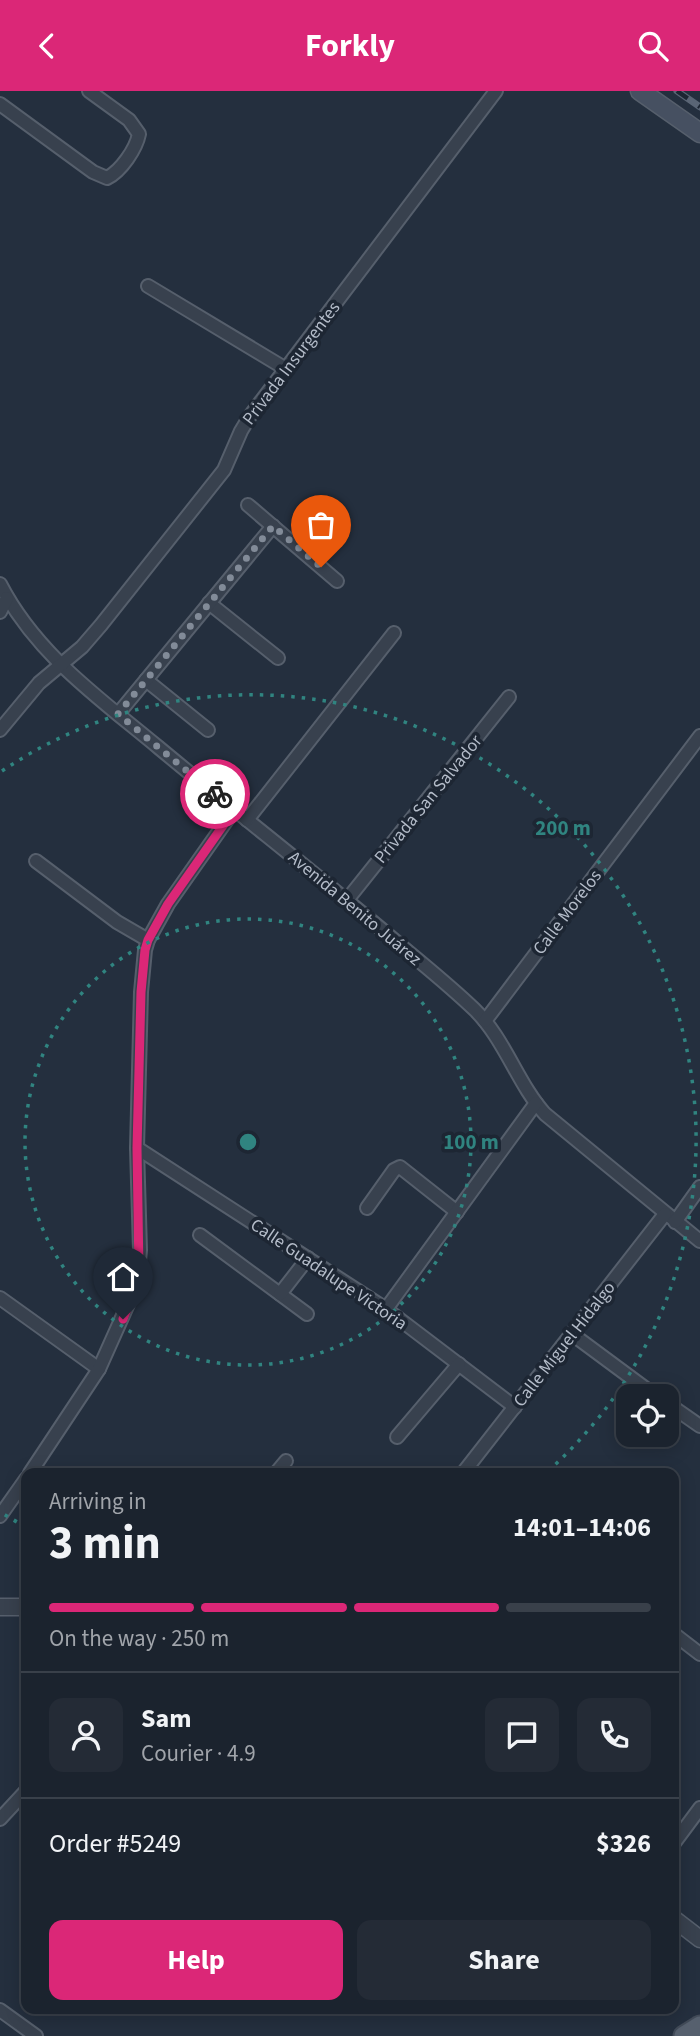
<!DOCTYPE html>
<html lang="en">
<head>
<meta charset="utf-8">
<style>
	body { margin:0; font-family:"Source Sans 3",sans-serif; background:#242b36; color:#f1f3f6; height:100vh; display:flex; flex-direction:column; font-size:26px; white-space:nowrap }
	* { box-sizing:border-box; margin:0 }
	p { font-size:23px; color:#a0a4aa }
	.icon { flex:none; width:38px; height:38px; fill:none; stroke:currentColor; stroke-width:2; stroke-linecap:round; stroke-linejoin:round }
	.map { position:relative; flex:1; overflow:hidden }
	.details { position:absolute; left:21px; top:1377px; width:658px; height:546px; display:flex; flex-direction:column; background:#1b232e; border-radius:14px; box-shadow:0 4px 18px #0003,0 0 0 2px #39404a }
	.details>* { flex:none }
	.tools { position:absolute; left:616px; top:1293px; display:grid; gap:14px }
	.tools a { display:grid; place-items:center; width:63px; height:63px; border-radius:14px; background:#1b232e; box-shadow:0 4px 18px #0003,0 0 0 2px #39404a; font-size:35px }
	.pin { position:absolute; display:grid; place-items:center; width:60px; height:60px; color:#fff; margin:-72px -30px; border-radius:50% 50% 50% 0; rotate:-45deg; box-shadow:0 0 7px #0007 }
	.pin .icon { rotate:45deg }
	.courier { position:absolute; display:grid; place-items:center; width:70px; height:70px; margin:-35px; border:5px solid #db2777; border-radius:50%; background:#fff; color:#222; box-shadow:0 2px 9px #0007 }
	.overview em { font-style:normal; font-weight:700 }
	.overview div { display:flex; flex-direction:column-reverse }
	.overview { display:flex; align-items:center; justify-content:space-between; height:119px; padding:0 28px }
	h1 { font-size:46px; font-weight:700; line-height:52px }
	.bar { display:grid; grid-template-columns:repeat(4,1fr); gap:10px 7px; align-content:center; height:84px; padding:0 28px }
	.bar i { height:9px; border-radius:5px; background:#39404a }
	.bar .active { background:#db2777 }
	.bar p { grid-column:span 4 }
	.line { display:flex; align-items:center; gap:18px; padding:0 28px; border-top:2px solid #39404a }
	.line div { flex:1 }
	.round { display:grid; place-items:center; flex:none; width:74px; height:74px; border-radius:14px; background:#242b36 }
	.primary-button { display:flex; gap:14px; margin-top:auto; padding:14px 28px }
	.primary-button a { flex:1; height:80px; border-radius:14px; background:#db2777; color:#fff; font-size:28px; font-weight:700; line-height:80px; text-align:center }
	.primary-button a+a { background:#242b36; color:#f1f3f6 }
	header { display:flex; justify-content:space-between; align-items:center; height:91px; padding:0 28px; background:#db2777; color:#fff; font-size:32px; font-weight:700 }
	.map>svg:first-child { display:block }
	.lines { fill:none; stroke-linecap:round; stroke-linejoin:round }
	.minor-casing { stroke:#565f6c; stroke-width:16 }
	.tertiary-casing { stroke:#565f6c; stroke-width:19 }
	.secondary-casing { stroke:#565f6c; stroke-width:21 }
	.primary-casing { stroke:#414a57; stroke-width:23 }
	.minor { stroke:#38414e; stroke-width:12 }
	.tertiary { stroke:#38414e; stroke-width:16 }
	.secondary { stroke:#465061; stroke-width:18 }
	.primary { stroke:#56606e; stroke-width:19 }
	.rail-casing { stroke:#5a6575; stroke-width:7 }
	.rail { stroke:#1d2633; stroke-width:4.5; stroke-dasharray:13; stroke-linecap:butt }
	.done { stroke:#828b98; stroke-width:7; stroke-dasharray:0 12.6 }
	.route { stroke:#db2777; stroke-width:9 }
	.ring { fill:none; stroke:#308480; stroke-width:3.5; stroke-dasharray:3.5 7 }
	.labels { text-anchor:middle; stroke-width:7; stroke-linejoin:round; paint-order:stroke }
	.street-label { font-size:18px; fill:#b4bcc9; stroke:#1d2633 }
	.centre { fill:#308480; stroke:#1d2633; stroke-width:3.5 }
	.ring-label { font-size:21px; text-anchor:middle; font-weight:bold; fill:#308480; stroke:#1d2633; stroke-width:7; stroke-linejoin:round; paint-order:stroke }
</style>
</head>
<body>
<header><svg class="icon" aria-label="back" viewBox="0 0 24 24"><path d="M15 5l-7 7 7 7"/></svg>Forkly<svg class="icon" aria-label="search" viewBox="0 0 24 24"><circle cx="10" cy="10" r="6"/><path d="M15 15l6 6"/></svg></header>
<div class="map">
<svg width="700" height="1945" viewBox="0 0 700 1945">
	<rect width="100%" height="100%" fill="#242f3e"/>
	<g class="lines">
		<defs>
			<g id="minor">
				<path d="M0,13L93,81L107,87C121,80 136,58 139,43L129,29L89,0"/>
				<path d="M148,195L286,278"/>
				<path d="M248,414L337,490"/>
				<path d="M0,493C36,563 99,607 158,656C236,721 316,783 393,848C420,871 448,893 474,918C505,948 517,992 545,1023L700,1150"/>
				<path d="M209,512L278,567"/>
				<path d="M0,521L7,507"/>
				<path d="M146,589L208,639"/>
				<path d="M118,623L273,435"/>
				<path d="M0,639L39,592L82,556L101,534L224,379L241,340L250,325L496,0"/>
				<path d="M247,729L394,542"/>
				<path d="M36,770L117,831L148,849"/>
				<path d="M347,809L509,606"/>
				<path d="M485,930L700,645"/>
				<path d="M137,1057L386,1218L515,1316"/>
				<path d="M367,1117L394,1079L400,1076L457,1121"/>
				<path d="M675,1131L700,1096"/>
				<path d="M200,1144L307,1223"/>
				<path d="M280,1203L308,1167"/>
				<path d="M0,1207L99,1278"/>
				<path d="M386,1218L536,1012"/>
				<path d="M572,1243L657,1306"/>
				<path d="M667,1312L700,1335"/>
				<path d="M397,1346L459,1273"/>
				<path d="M30,1382L99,1278L137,1193L140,1159L137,1057L141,901L145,859L148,849L168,813L234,719"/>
				<path d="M276,1382L286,1370"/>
				<path d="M463,1382L665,1123"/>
				<path d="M0,1425L26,1388"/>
				<path d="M674,1543L700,1563"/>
				<path d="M0,1728L26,1700"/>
				<path d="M674,1752L700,1717"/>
				<path d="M0,1919L36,1945"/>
			</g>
			<g id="tertiary">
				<path d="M0,1516H26"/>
				<path d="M674,1828L700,1848"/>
			</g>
			<path id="secondary" d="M640,0L700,42"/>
			<path id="primary" d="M684,1945L700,1935"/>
		</defs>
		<use href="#minor" class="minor-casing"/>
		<use href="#tertiary" class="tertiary-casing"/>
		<use href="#secondary" class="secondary-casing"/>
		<use href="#primary" class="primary-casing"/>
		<use href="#minor" class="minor"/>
		<use href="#tertiary" class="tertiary"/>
		<use href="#secondary" class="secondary"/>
		<use href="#primary" class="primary"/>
		<defs>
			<path id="rail" d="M677,0L700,16"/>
		</defs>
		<use href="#rail" class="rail-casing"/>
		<use href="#rail" class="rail"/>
	</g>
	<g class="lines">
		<path class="done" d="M215,703L118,623L273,435L321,476"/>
		<path class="route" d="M123,1228L137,1193L139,1181L137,1057L141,901L145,859L148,849L168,813L234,719L215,703"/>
	</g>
	<g class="ring">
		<circle cx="248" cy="1051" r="223"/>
		<path d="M26 1436A445 445 0 0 1 2 1422M2 680A445 445 0 0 1 546 1382"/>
	</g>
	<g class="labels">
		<g class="street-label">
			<text transform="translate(291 272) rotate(-53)" y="6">Privada Insurgentes</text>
			<text transform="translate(428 708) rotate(-51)" y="6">Privada San Salvador</text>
			<text transform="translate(355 817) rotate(40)" y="6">Avenida Benito Juárez</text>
			<text transform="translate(567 821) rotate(-53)" y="6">Calle Morelos</text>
			<text transform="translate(329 1183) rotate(34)" y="6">Calle Guadalupe Victoria</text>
			<text transform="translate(564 1253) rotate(-52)" y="6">Calle Miguel Hidalgo</text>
		</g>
	</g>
	<circle cx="248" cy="1051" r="10" class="centre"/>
	<g class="ring-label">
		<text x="563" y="744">200 m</text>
		<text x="471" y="1058">100 m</text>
	</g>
</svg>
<div class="tools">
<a><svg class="icon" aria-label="locate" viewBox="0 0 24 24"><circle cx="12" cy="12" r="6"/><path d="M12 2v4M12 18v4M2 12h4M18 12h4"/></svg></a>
</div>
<div class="pin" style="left:321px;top:476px;background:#ea580c"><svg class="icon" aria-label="bag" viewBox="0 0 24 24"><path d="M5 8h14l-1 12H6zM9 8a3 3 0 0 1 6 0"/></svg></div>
<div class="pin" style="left:123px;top:1228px;background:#1f2937"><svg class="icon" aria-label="home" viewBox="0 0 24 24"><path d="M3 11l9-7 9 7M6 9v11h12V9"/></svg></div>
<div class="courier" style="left:215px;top:703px"><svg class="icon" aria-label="bike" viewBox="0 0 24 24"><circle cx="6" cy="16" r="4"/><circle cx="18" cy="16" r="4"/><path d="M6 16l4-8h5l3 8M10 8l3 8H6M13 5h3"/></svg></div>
<section class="details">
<div class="overview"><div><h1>3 min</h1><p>Arriving in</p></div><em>14:01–14:06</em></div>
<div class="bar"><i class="active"></i><i class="active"></i><i class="active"></i><i></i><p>On the way · 250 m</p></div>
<div class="line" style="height:126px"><a class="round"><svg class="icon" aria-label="person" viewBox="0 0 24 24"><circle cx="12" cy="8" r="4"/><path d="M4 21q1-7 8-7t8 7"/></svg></a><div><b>Sam</b><p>Courier · 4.9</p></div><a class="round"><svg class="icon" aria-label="chat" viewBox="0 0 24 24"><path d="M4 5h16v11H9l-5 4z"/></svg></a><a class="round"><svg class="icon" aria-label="phone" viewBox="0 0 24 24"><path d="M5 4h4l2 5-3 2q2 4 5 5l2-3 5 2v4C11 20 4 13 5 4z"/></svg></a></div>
<div class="line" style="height:91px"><div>Order #5249</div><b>$326</b></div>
<div class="primary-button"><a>Help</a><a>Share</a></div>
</section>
</div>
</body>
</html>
